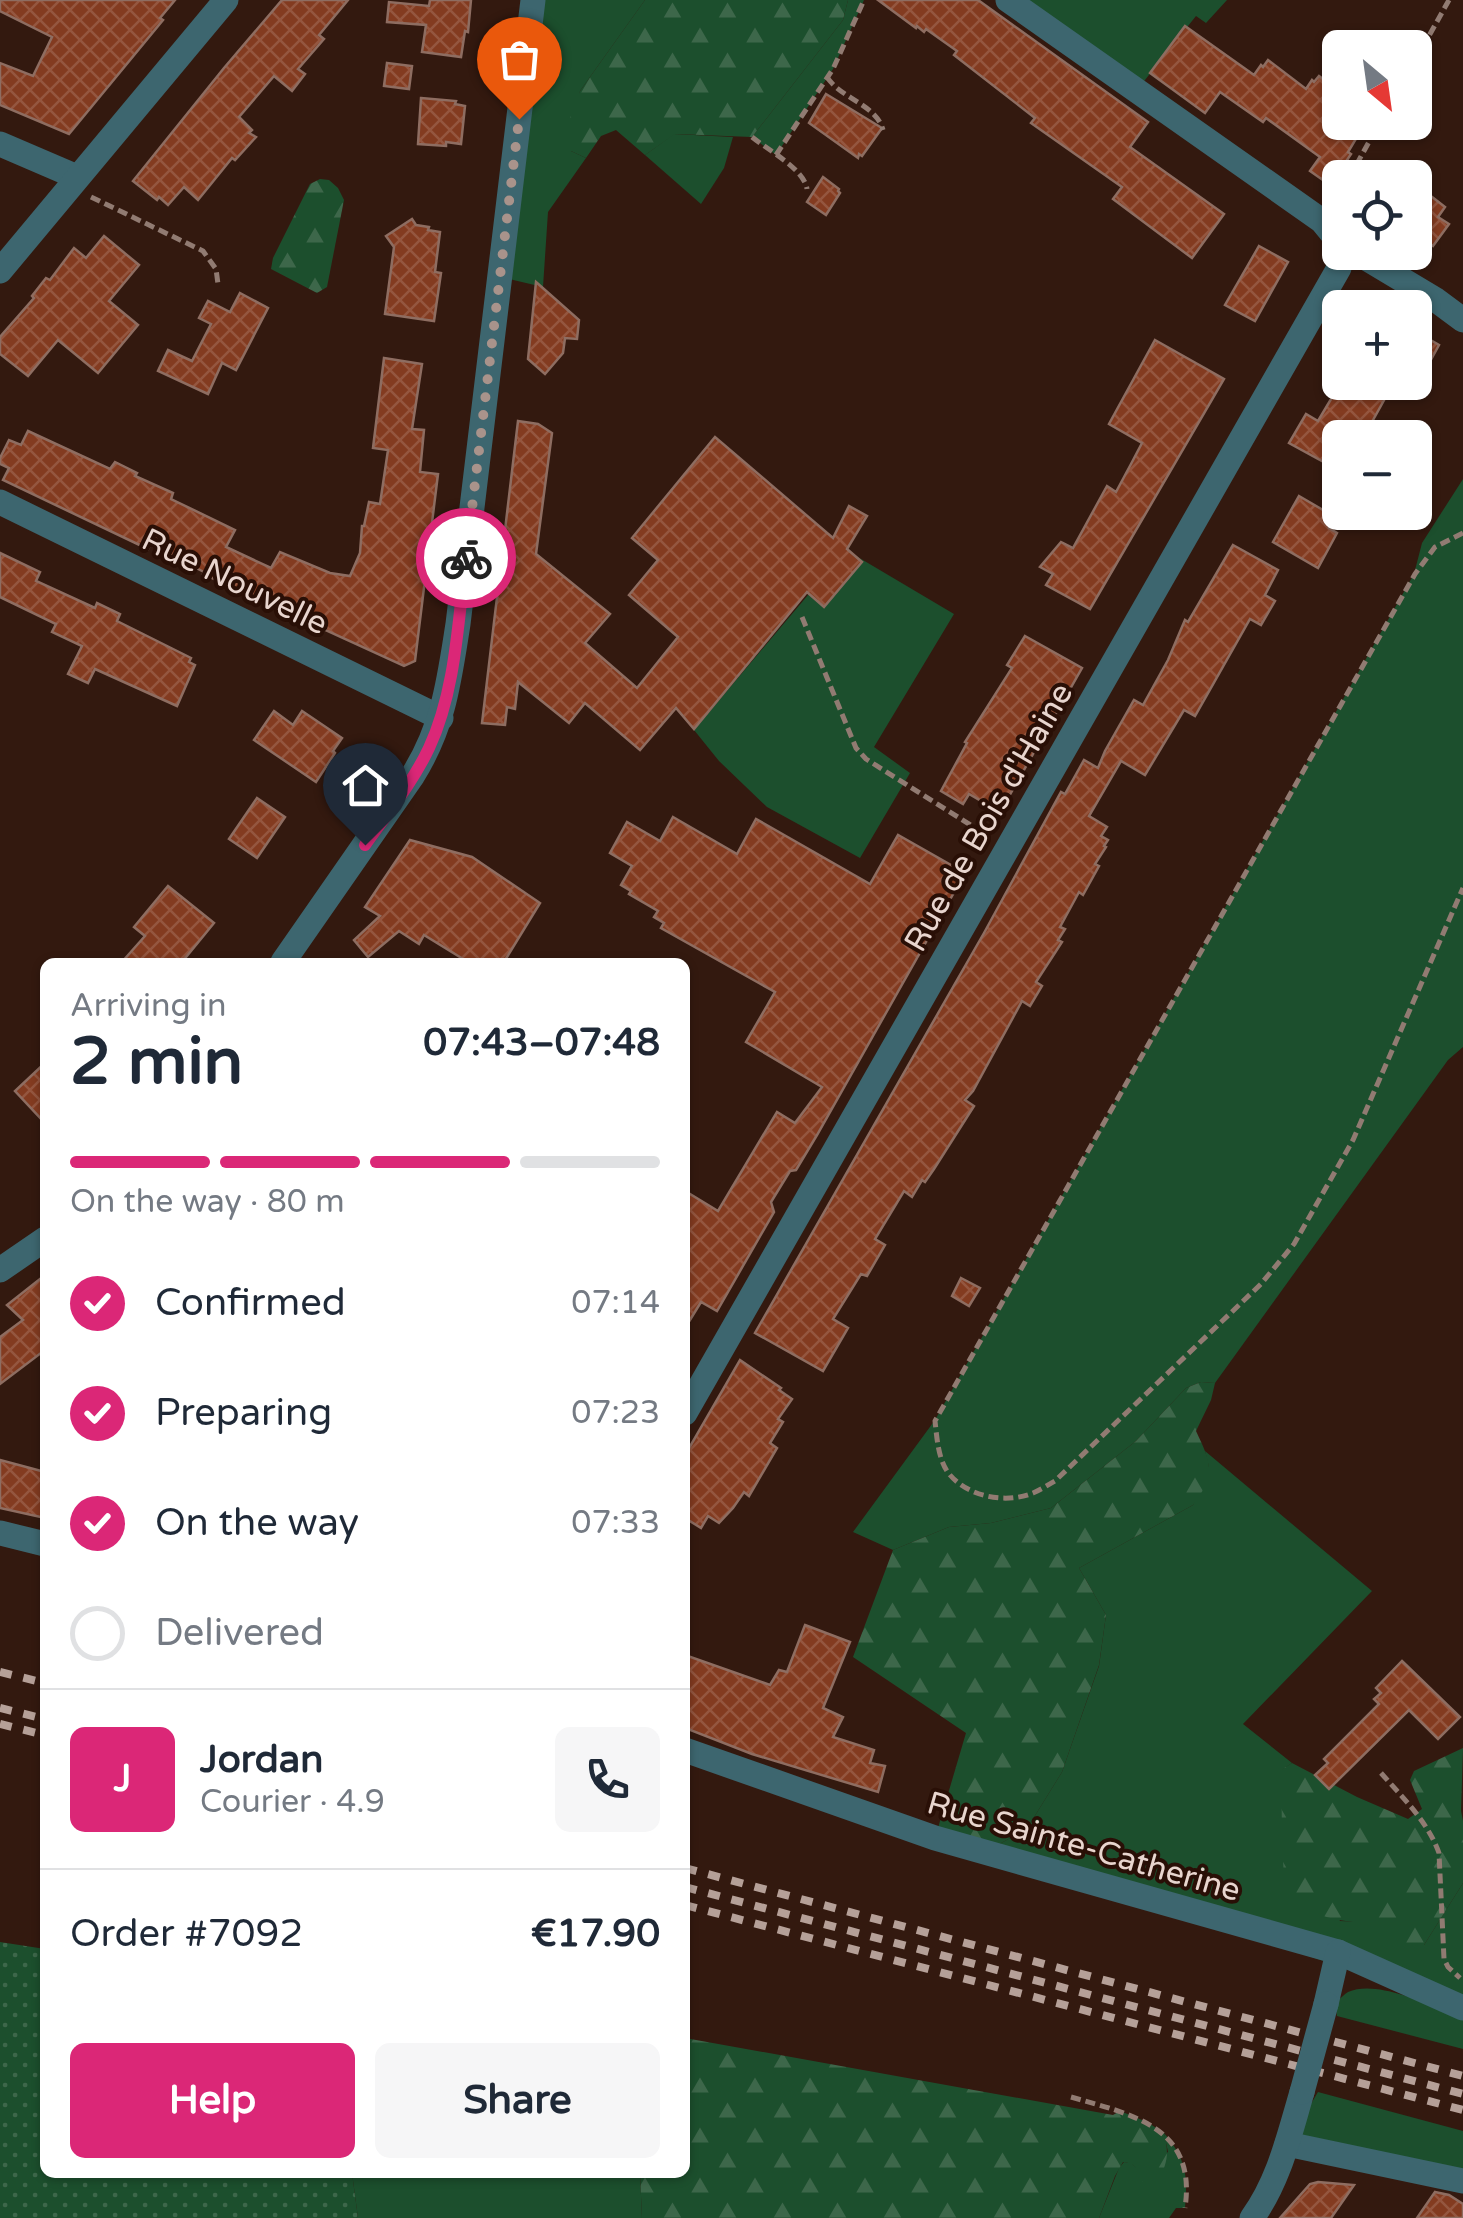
<!DOCTYPE html>
<html lang="en">
<head>
<meta charset="utf-8">
<style>
	body { margin:0; font-family:"Varela Round",sans-serif; background:#f6f6f7; color:#1f2937; height:100vh; display:flex; flex-direction:column; font-size:38px; white-space:nowrap }
	* { box-sizing:border-box; margin:0 }
	p { font-size:32px; color:#747a83 }
	.icon { flex:none; width:55px; height:55px; fill:none; stroke:currentColor; stroke-width:2; stroke-linecap:round; stroke-linejoin:round }
	.map { position:relative; flex:1; overflow:hidden }
	.side { position:absolute; left:40px; top:958px; width:650px; height:1220px; display:flex; flex-direction:column; background:#fff; border-radius:15px; box-shadow:0 2px 8px #0004 }
	.side>* { flex:none }
	.needle { width:65px; rotate:151deg }
	.fabs { position:absolute; left:1322px; top:30px; display:grid; gap:20px }
	.fabs a { display:grid; place-items:center; width:110px; height:110px; border-radius:15px; background:#fff; box-shadow:0 2px 8px #0004; font-size:50px }
	.pin { position:absolute; display:grid; place-items:center; width:85px; height:85px; color:#fff; margin:-102px -42px; border-radius:50% 50% 50% 0; rotate:-45deg; box-shadow:0 0 10px #0007 }
	.pin .icon { rotate:45deg }
	.courier { position:absolute; display:grid; place-items:center; width:100px; height:100px; margin:-50px; border:8px solid #db2777; border-radius:50%; background:#fff; color:#222; box-shadow:0 2px 12px #0007 }
	.overview em { font-style:normal; font-weight:700 }
	.overview div { display:flex; flex-direction:column-reverse }
	.overview { display:flex; align-items:center; justify-content:space-between; height:170px; padding:0 30px }
	h1 { font-size:65px; font-weight:700; line-height:75px }
	.bar { display:grid; grid-template-columns:repeat(4,1fr); gap:15px 10px; align-content:center; height:120px; padding:0 30px }
	.bar i { height:12px; border-radius:8px; background:#e0e1e3 }
	.bar .active { background:#db2777 }
	.bar p { grid-column:span 4 }
	.line { display:flex; align-items:center; gap:25px; padding:0 30px; border-top:2px solid #e0e1e3 }
	.line div { flex:1 }
	.round { display:grid; place-items:center; flex:none; width:105px; height:105px; border-radius:15px; background:#f6f6f7 }
	ol { padding:0 30px; list-style:none }
	li { display:flex; align-items:center; gap:30px; height:110px }
	li p { margin-inline-start:auto }
	li .icon { padding:10px; border-radius:50%; background:#db2777; color:#fff; stroke-width:4 }
	li:last-child { color:#747a83 }
	li i { width:55px; height:55px; border:5px solid #e0e1e3; border-radius:50% }
	.button { display:flex; gap:20px; margin-top:auto; padding:20px 30px }
	.button a { flex:1; height:115px; border-radius:15px; background:#db2777; color:#fff; font-size:40px; font-weight:700; line-height:115px; text-align:center }
	.button a+a { background:#f6f6f7; color:#1f2937 }
	.map>svg:first-child { display:block }
	.grass { fill:#1c4f2d }
	.forest { fill:url(#forest-firs) }
	.park { fill:url(#park-dots) }
	.building { fill:url(#building-cross-hatch); stroke:#8e6d61; stroke-width:2.5 }
	.lines { fill:none; stroke-linecap:round; stroke-linejoin:round }
	.path { stroke:#917b72; stroke-width:5; stroke-dasharray:10 5; stroke-linecap:butt }
	.minor { stroke:#3d666f; stroke-width:25 }
	.rail { stroke:#b5a098; stroke-width:8; stroke-dasharray:12 12; stroke-linecap:butt }
	.minor-bridge { stroke:#3d666f; stroke-width:25 }
	.done { stroke:#a9938b; stroke-width:10; stroke-dasharray:0 18 }
	.route { stroke:#db2777; stroke-width:12 }
	.labels { text-anchor:middle; stroke-width:8; stroke-linejoin:round; paint-order:stroke }
	.street-label { font-size:32px; fill:#e8d5ce; stroke:#290f06 }
</style>
</head>
<body>
<div class="map">
<svg width="1463" height="2218" viewBox="0 0 1463 2218">
	<defs>
		<pattern id="forest-firs" width="22" height="20" patternUnits="userSpaceOnUse" patternTransform="scale(2.5)"><rect width="22" height="20" fill="#1c4f2d"/><path d="M5 1l3.5 6h-7zM16 11l3.5 6h-7z" fill="#3d674a"/></pattern>
		<pattern id="park-dots" width="8" height="8" patternUnits="userSpaceOnUse" patternTransform="scale(2.5)"><rect width="8" height="8" fill="#1c4f2d"/><path d="M2 2h.1M6 6h.1" fill="none" stroke="#3d674a" stroke-width="1.8" stroke-linecap="round"/></pattern>
		<pattern id="building-cross-hatch" width="8" height="8" patternUnits="userSpaceOnUse" patternTransform="scale(2.5)"><rect width="8" height="8" fill="#833b20"/><path d="M0 0l8 8M0 8l8-8" fill="none" stroke="#95563f"/></pattern>
	</defs>
	<rect width="100%" height="100%" fill="#33190f"/>
	<g class="grass">
		<path d="M533,0H645L580,91L571,151L586,158L548,212L543,287L500,277Z"/>
		<path d="M848,0H864L833,69L776,155L752,137L843,20Z"/>
		<path d="M1008,0H1227L1206,23L1196,16L1137,90Z"/>
		<path d="M674,134L733,137L724,168L701,204L645,155Z"/>
		<path d="M1463,479V1047L1448,1060L1215,1383L1201,1382L1186,1388L1136,1441L1051,1508L991,1523L949,1527L893,1550L853,1532L935,1420L1414,574L1422,543Z"/>
		<path d="M846,550L954,614L874,747L910,773L860,858L767,807L719,761L694,730Z"/>
		<path d="M1205,1451L1372,1591L1243,1724L1292,1763L1282,1770L1340,1921L1364,1922L1424,1945L1463,1883V2049L1337,2016L1335,2003C1337,2001 1346,1993 1348,1992C1372,1981 1412,1998 1435,2006L1442,1999L985,1852L1012,1837L1031,1822L1062,1772L1099,1666L1106,1615L1079,1568L1193,1505L1209,1467Z"/>
		<path d="M1318,2092L1463,2131V2181L1287,2144Z"/>
		<path d="M1164,2133C1186,2159 1188,2175 1185,2208H1176L1169,2218H1099L1119,2168L1124,2162L1131,2163L1138,2169L1168,2152Z"/>
		<path d="M352,2173H640L642,2218H358Z"/>
	</g>
	<g class="forest">
		<path d="M645,0H848L843,20L752,137L675,134L645,155L616,130L601,136L586,158L571,151L565,132L580,91Z"/>
		<path d="M320,179L329,180L338,188L344,200L327,287L317,293L271,269L273,258L310,184Z"/>
		<path d="M1201,1382L1215,1383L1211,1400L1196,1431C1212,1465 1216,1474 1193,1505L1079,1568L1106,1615L1099,1665L1062,1772L1031,1822L1012,1837L985,1852L935,1838L966,1733L853,1657L893,1550L949,1527L991,1523L1051,1508L1136,1441L1186,1388Z"/>
		<path d="M1463,1748L1461,1811L1463,1821V1883L1424,1945L1412,1950L1377,1940L1364,1923C1336,1921 1302,1915 1287,1889C1281,1878 1282,1789 1281,1770L1292,1763L1357,1797L1408,1819L1422,1809L1410,1780L1414,1771Z"/>
		<path d="M685,2038L1113,2115L1120,2111L1147,2122L1164,2133C1169,2152 1168,2163 1158,2181L1151,2184L1143,2182C1139,2171 1136,2163 1123,2162L1115,2176L1099,2218H642L640,2173L685,2172Z"/>
	</g>
	<path class="park" d="M0,1942L45,1949V2172L352,2173L358,2218H0Z"/>
	<g class="building">
		<path d="M0,0H175L160,18L163,20L69,134L0,105V63L33,76L52,37L0,11Z"/>
		<path d="M282,0H348L319,35L324,39L298,69L305,74L292,91L274,76L239,117L252,130L249,133L256,137L235,160L232,158L198,200L184,187L168,205L159,197L157,200L133,181L224,68Z"/>
		<path d="M430,0H471L468,32L465,31L461,57L422,52L426,25L387,22L389,2L429,6Z"/>
		<path d="M878,0H978L1148,122L1130,147L1224,214L1192,258L1113,199L1122,187L1031,123L1035,118L954,55L957,51L926,29L924,32L917,26L916,28Z"/>
		<path d="M1185,26L1254,75L1261,65L1263,67L1268,60L1306,89L1312,80L1314,82L1319,76L1340,92V122H1366L1348,152L1351,154L1347,160L1378,178H1335L1330,185L1310,171L1320,157L1266,118L1263,122L1220,92L1205,113L1150,73Z"/>
		<path d="M387,63L412,66L409,89L384,86Z"/>
		<path d="M826,94L882,128L862,156L859,154L858,158L809,123Z"/>
		<path d="M421,98L456,101L455,104L465,106L461,144L446,142V146L418,144Z"/>
		<path d="M823,177L839,189L838,191L840,193L826,215L807,202Z"/>
		<path d="M1427,193L1445,207L1438,217L1449,224L1433,246L1415,232V207Z"/>
		<path d="M412,219L416,225L429,227L428,230L440,232L435,272L441,273L434,321L385,314L394,247L386,236Z"/>
		<path d="M104,236L139,265L109,301L138,325L98,373L58,340L28,376L0,354V337L34,298L32,296L46,278L50,280L74,248L86,258Z"/>
		<path d="M1259,246L1288,262L1255,321L1225,305Z"/>
		<path d="M536,282L579,320L577,339L565,338L563,353L545,374L528,359Z"/>
		<path d="M240,293L268,308L236,370L222,363L208,394L158,371L168,350L192,361L211,324L199,318L208,301L230,312Z"/>
		<path d="M1415,331L1439,345L1415,389Z"/>
		<path d="M1155,340L1224,379L1090,609L1046,585L1053,574L1040,567L1061,542L1073,548L1107,486L1116,492L1131,464L1142,443L1109,424Z"/>
		<path d="M384,358L422,364L412,429L424,430L420,472L438,474L415,661L404,666L203,574L204,572L150,545L148,549L3,480L9,468L0,464V458L9,440L21,445L28,431L110,469L115,462L137,473L135,476L173,493L171,499L235,530L226,547L271,568L280,552L330,573L350,576L360,553L362,526H364L369,502L380,504L388,450L373,448Z"/>
		<path d="M1348,382H1369L1388,393L1363,438H1340V471L1289,443L1306,414L1318,421L1337,389L1342,392Z"/>
		<path d="M518,421L538,424L552,433L536,554L610,614L585,643L637,688L678,637L629,595L658,560L632,538L715,437L833,538L849,506L867,516L847,549L862,562L824,607L807,592L694,729L676,708L640,750L585,703L569,723L518,682L515,709L507,707L505,725L482,723Z"/>
		<path d="M1299,496L1335,517L1329,528L1337,533L1318,568L1273,542Z"/>
		<path d="M1233,545L1278,570L1265,595L1275,601L1261,625L1250,619L1195,716L1184,710L1145,775L1121,761L1089,816L1107,827L1101,836L1108,840L1104,846L1106,847L1095,864L1099,866L1083,895L1079,892L1060,927L1065,929L1058,940L1062,942L1036,982L1042,986L1030,1006L1022,1001L973,1091L965,1100L974,1106L934,1169L925,1182L922,1180L912,1197L904,1191L875,1239L885,1245L867,1276L861,1274L833,1319L848,1328L823,1371L755,1333L984,933L1061,792L1065,794L1084,760L1098,768L1105,751L1134,700L1143,705L1168,660L1185,620L1188,622Z"/>
		<path d="M0,553L40,572L36,581L95,608L97,603L120,614L117,621L191,658L189,662L195,665L177,706L95,669L88,683L68,674L82,646L52,632L56,624L0,597Z"/>
		<path d="M1025,636L1082,668L1000,812L969,794L963,804L941,791L967,743L965,742L1012,668L1007,665Z"/>
		<path d="M274,711L293,725L302,711L342,738L333,751L335,753L316,782L254,740Z"/>
		<path d="M257,798L285,817L257,858L229,839Z"/>
		<path d="M673,817L737,854L756,819L870,884L898,835L965,873L817,1135L796,1170L790,1171L771,1202L774,1212L717,1311L701,1302L685,1328V1191L718,1211L777,1112L795,1123L822,1087L746,1042L775,992L661,928L664,923L654,917L658,911L629,894L631,891L621,885L632,866L610,853L627,822L660,841Z"/>
		<path d="M410,840L472,857L540,903L504,962H468L424,935L419,944L399,931L368,957L354,940L380,916L365,907Z"/>
		<path d="M168,886L214,923L182,962H122L145,936L134,927Z"/>
		<path d="M45,1063V1123L15,1091Z"/>
		<path d="M45,1275V1350L0,1384V1337L23,1320L7,1305Z"/>
		<path d="M961,1278L980,1288L969,1306L952,1296Z"/>
		<path d="M740,1360L781,1388L779,1390L792,1399L778,1419L783,1422L770,1443L777,1448L749,1496L744,1492L733,1508L719,1523L708,1516L701,1528L685,1518V1455Z"/>
		<path d="M0,1460L45,1472V1518L0,1508Z"/>
		<path d="M805,1625L850,1642L823,1708L843,1717L833,1737L874,1750L870,1763L885,1766L878,1792L752,1754L685,1728V1655L770,1685L779,1670L787,1672Z"/>
		<path d="M1402,1661L1460,1717L1438,1739L1409,1710L1329,1789L1315,1775L1328,1763L1324,1759L1379,1704L1374,1699L1381,1693L1376,1688Z"/>
		<path d="M1318,2182L1354,2185L1331,2218H1280L1310,2184Z"/>
		<path d="M1435,2192L1449,2195L1463,2204V2218H1417Z"/>
	</g>
	<g class="lines">
		<g class="path">
			<path d="M1415,61L1449,0"/>
			<path d="M827,77C841,99 876,104 883,130"/>
			<path d="M752,137C768,150 804,169 807,189"/>
			<path d="M776,155L833,69L864,0"/>
			<path d="M1349,178L1380,122"/>
			<path d="M91,197L203,251L216,269L218,284"/>
			<path d="M1463,533L1435,547L1415,574L935,1421C937,1438 938,1461 950,1475C969,1497 1006,1504 1033,1493C1040,1490 1048,1485 1055,1481L1261,1284L1294,1244L1353,1140L1463,888"/>
			<path d="M802,617L856,748L866,759L988,836"/>
			<path d="M1381,1773C1403,1798 1428,1822 1439,1853L1444,1959L1448,1967L1460,1978"/>
			<path d="M1071,2097C1133,2115 1197,2127 1185,2208"/>
		</g>
		<g class="minor">
			<path d="M1008,0L1322,221L1340,243"/>
			<path d="M0,144L77,177"/>
			<path d="M1356,252L1436,300L1463,320"/>
			<path d="M0,271L226,0"/>
			<path d="M0,502L441,718"/>
			<path d="M283,962L413,775C444,725 449,681 458,624L533,0"/>
			<path d="M0,1270L45,1239"/>
			<path d="M685,1413L1339,268L1341,252"/>
			<path d="M0,1533L45,1544"/>
			<path d="M685,1750L935,1838L1338,1952L1463,2008"/>
			<path d="M1326,2004L1338,1952"/>
			<path d="M1287,2144L1463,2181"/>
			<path d="M1252,2218C1279,2181 1289,2136 1302,2092"/>
		</g>
		<g class="rail">
			<path d="M0,1672L45,1683"/>
			<path d="M0,1708L45,1719"/>
			<path d="M0,1724L45,1735"/>
			<path d="M685,1868L1463,2076"/>
			<path d="M685,1887L1463,2094"/>
			<path d="M685,1905L1463,2110"/>
		</g>
		<path class="minor-bridge" d="M1302,2092L1326,2004"/>
	</g>
	<g class="lines">
		<path class="done" d="M466,558L519,119"/>
		<path class="route" d="M365,845C387,814 413,782 429,748C456,690 458,620 466,558"/>
	</g>
	<g class="labels">
		<g class="street-label">
			<text transform="translate(235 581) rotate(26)" y="11">Rue Nouvelle</text>
			<text transform="translate(988 817) rotate(-60)" y="11">Rue de Bois d'Haine</text>
			<text transform="translate(1084 1846) rotate(16)" y="11">Rue Sainte-Catherine</text>
		</g>
	</g>
</svg>
<div class="fabs">
<a><svg class="needle" viewBox="-14 -14 28 28"><path d="M0-13l5 13h-10z" fill="#e53935"/><path d="M0 13l5-13h-10z" fill="#747a83"/></svg></a>
<a><svg class="icon" aria-label="locate" viewBox="0 0 24 24"><circle cx="12" cy="12" r="6"/><path d="M12 2v4M12 18v4M2 12h4M18 12h4"/></svg></a>
<a>+</a>
<a>−</a>
</div>
<div class="pin" style="left:519px;top:119px;background:#ea580c"><svg class="icon" aria-label="bag" viewBox="0 0 24 24"><path d="M5 8h14l-1 12H6zM9 8a3 3 0 0 1 6 0"/></svg></div>
<div class="pin" style="left:365px;top:845px;background:#1f2937"><svg class="icon" aria-label="home" viewBox="0 0 24 24"><path d="M3 11l9-7 9 7M6 9v11h12V9"/></svg></div>
<div class="courier" style="left:466px;top:558px"><svg class="icon" aria-label="bike" viewBox="0 0 24 24"><circle cx="6" cy="16" r="4"/><circle cx="18" cy="16" r="4"/><path d="M6 16l4-8h5l3 8M10 8l3 8H6M13 5h3"/></svg></div>
<section class="side">
<div class="overview"><div><h1>2 min</h1><p>Arriving in</p></div><em>07:43–07:48</em></div>
<div class="bar"><i class="active"></i><i class="active"></i><i class="active"></i><i></i><p>On the way · 80 m</p></div>
<ol>
<li><svg class="icon" aria-label="check" viewBox="0 0 24 24"><path d="M5 12l5 5 9-10"/></svg>Confirmed<p>07:14</p></li>
<li><svg class="icon" aria-label="check" viewBox="0 0 24 24"><path d="M5 12l5 5 9-10"/></svg>Preparing<p>07:23</p></li>
<li><svg class="icon" aria-label="check" viewBox="0 0 24 24"><path d="M5 12l5 5 9-10"/></svg>On the way<p>07:33</p></li>
<li><i></i>Delivered</li>
</ol>
<div class="line" style="height:180px"><b class="round" style="background:#db2777;color:#fff">J</b><div><b>Jordan</b><p>Courier · 4.9</p></div><a class="round"><svg class="icon" aria-label="phone" viewBox="0 0 24 24"><path d="M5 4h4l2 5-3 2q2 4 5 5l2-3 5 2v4C11 20 4 13 5 4z"/></svg></a></div>
<div class="line" style="height:130px"><div>Order #7092</div><b>€17.90</b></div>
<div class="button"><a>Help</a><a>Share</a></div>
</section>
</div>
</body>
</html>
